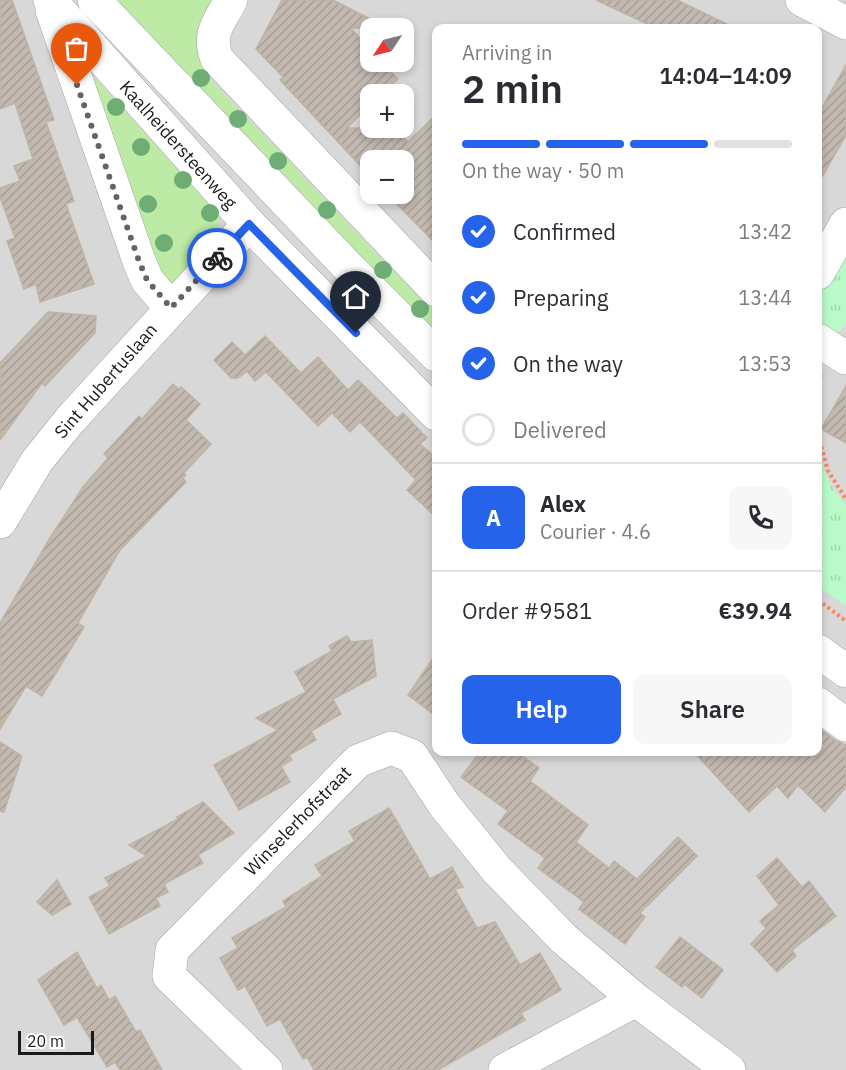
<!DOCTYPE html>
<html lang="en">
<head>
<meta charset="utf-8">
<style>
	body { margin:0; font-family:"IBM Plex Sans",sans-serif; background:#f7f7f7; color:#2b2b33; height:100vh; display:flex; flex-direction:column; font-size:22px; white-space:nowrap }
	* { box-sizing:border-box; margin:0 }
	p { font-size:20px; color:#7c7c81 }
	.icon { flex:none; width:33px; height:33px; fill:none; stroke:currentColor; stroke-width:2; stroke-linecap:round; stroke-linejoin:round }
	.map { position:relative; flex:1; overflow:hidden }
	.panel { position:absolute; left:432px; top:24px; width:390px; height:732px; display:flex; flex-direction:column; background:#fff; border-radius:12px; box-shadow:0 3px 9px #0003 }
	.panel>* { flex:none }
	.needle { width:39px; rotate:235deg }
	.buttons { position:absolute; left:360px; top:18px; display:grid; gap:12px }
	.buttons a { display:grid; place-items:center; width:54px; height:54px; border-radius:12px; background:#fff; box-shadow:0 3px 9px #0003; font-size:30px }
	.scale { position:absolute; left:18px; bottom:15px; width:76px; box-sizing:border-box; padding-left:6px; border:3px solid #1b1b1b; border-top:0; font-size:16px; line-height:21px; white-space:nowrap; color:#1b1b1b; -webkit-text-stroke:4px #fff; paint-order:stroke }
	.pin { position:absolute; display:grid; place-items:center; width:51px; height:51px; color:#fff; margin:-62px -26px; border-radius:50% 50% 50% 0; rotate:-45deg; box-shadow:0 0 6px #0007 }
	.pin .icon { rotate:45deg }
	.courier { position:absolute; display:grid; place-items:center; width:60px; height:60px; margin:-30px; border:4px solid #2563eb; border-radius:50%; background:#fff; color:#222; box-shadow:0 2px 8px #0007 }
	.headline em { font-style:normal; font-weight:600 }
	.headline div { display:flex; flex-direction:column-reverse }
	.headline { display:flex; align-items:center; justify-content:space-between; height:102px; padding:0 30px }
	h1 { font-size:39px; font-weight:600; line-height:45px }
	.bar { display:grid; grid-template-columns:repeat(4,1fr); gap:9px 6px; align-content:center; height:72px; padding:0 30px }
	.bar i { height:8px; border-radius:4px; background:#e1e1e2 }
	.bar .on { background:#2563eb }
	.bar p { grid-column:span 4 }
	.line { display:flex; align-items:center; gap:15px; padding:0 30px; border-top:2px solid #e1e1e2 }
	.line div { flex:1 }
	.round { display:grid; place-items:center; flex:none; width:63px; height:63px; border-radius:12px; background:#f7f7f7 }
	ol { padding:0 30px; list-style:none }
	li { display:flex; align-items:center; gap:18px; height:66px }
	li p { margin-inline-start:auto }
	li .icon { padding:6px; border-radius:50%; background:#2563eb; color:#fff; stroke-width:4 }
	li:last-child { color:#7c7c81 }
	li i { width:33px; height:33px; border:3px solid #e1e1e2; border-radius:50% }
	.action { display:flex; gap:12px; margin-top:auto; padding:12px 30px }
	.action a { flex:1; height:69px; border-radius:12px; background:#2563eb; color:#fff; font-size:24px; font-weight:600; line-height:69px; text-align:center }
	.action a+a { background:#f7f7f7; color:#2b2b33 }
	.map>svg:first-child { display:block }
	.residential { fill:#d9d8d8; fill-rule:evenodd }
	.grass { fill:#bdeaa4 }
	.park { fill:url(#park-tufts) }
	.building { fill:url(#building-hatch); stroke:#bfb3a2; stroke-width:1.5 }
	.lines { fill:none; stroke-linecap:round; stroke-linejoin:round }
	.minor-casing { stroke:#a2a2a2; stroke-width:34 }
	.path { stroke:#fd8661; stroke-width:4; stroke-dasharray:3 3; stroke-linecap:butt }
	.minor { stroke:#fff; stroke-width:33 }
	.tree { fill:#6fad77 }
	.done { stroke:#646460; stroke-width:6; stroke-dasharray:0 10.8 }
	.route { stroke:#2563eb; stroke-width:8 }
	.labels { text-anchor:middle; stroke-width:6; stroke-linejoin:round; paint-order:stroke }
	.street-label { font-size:18px; fill:#1b1b1b; stroke:#fff }
</style>
</head>
<body>
<div class="map">
<svg width="846" height="1070" viewBox="0 0 846 1070">
	<defs>
		<pattern id="park-tufts" width="24" height="20" patternUnits="userSpaceOnUse" patternTransform="scale(1.5)"><rect width="24" height="20" fill="#bafac8"/><path d="M3 7l-1-3M5 7V3M7 7l1-3M15 17l-1-3M17 17v-4M19 17l1-3" fill="none" stroke="#9fd6ab"/></pattern>
		<pattern id="building-hatch" width="6" height="6" patternUnits="userSpaceOnUse" patternTransform="scale(1.5)"><rect width="6" height="6" fill="#c2b9b0"/><path d="M-1 1l2-2M0 6l6-6M5 7l2-2" fill="none" stroke="#a69e97"/></pattern>
	</defs>
	<rect width="100%" height="100%" fill="#edebe0"/>
	<path class="residential" d="M0,0H846V1070H0ZM370,28H404V62H370ZM436,28H818V752H436ZM370,94H404V128H370ZM370,160H404V194H370Z"/>
	<g class="grass">
		<path d="M112,0H220L205,59V74L271,143H286L298,157V172L413,291H427L436,301V337L290,182L277,172Z"/>
		<path d="M94,77L213,208L220,218L218,228L227,232L175,284L162,282L87,83Z"/>
	</g>
	<g class="park">
		<path d="M846,248V324L834,338L818,328V298Z"/>
		<path d="M818,455L832,487L846,505V606L818,586Z"/>
	</g>
	<g class="building">
		<path d="M0,0H12L54,120L46,122L74,201L66,204L94,284L40,302L36,284L24,289L7,241L15,238L0,197V188L20,181L14,166L33,159L15,103L0,109Z"/>
		<path d="M282,0H333L388,28H351L370,50V62H381L398,79L382,94H370V105L347,128H394L408,142L436,115V244L387,194H404V160H370V176L280,80L283,77L256,49Z"/>
		<path d="M596,0H677L735,28H656Z"/>
		<path d="M846,65V135L818,184V115Z"/>
		<path d="M48,312L96,316L95,333L45,386L42,383L0,440V363Z"/>
		<path d="M265,336L301,373L318,357L348,390L358,380L397,418L403,413L427,438L420,444L435,457L436,455V517L407,490L416,480L360,422L350,432L332,413L318,426L266,372L255,381L247,371L238,378H231L214,360L232,342L245,355Z"/>
		<path d="M173,384L179,389L181,387L200,404L186,420L211,444L184,473L186,475L183,478L186,482L120,550L78,623L84,627L42,696L26,686L0,729V623L50,538L83,487L108,458L104,454L139,416L142,419Z"/>
		<path d="M846,386V443L821,429Z"/>
		<path d="M347,636L351,642L372,640L376,676L333,699L341,714L311,731L316,740L289,755L292,760L281,766L290,782L239,810L214,765L278,730L256,718L306,692L295,672L332,651L329,646Z"/>
		<path d="M436,654V716L408,695Z"/>
		<path d="M818,727L835,740L846,745V787L825,812L798,785L788,798L777,786L749,812L694,752H818Z"/>
		<path d="M0,742L22,756L4,812L0,811Z"/>
		<path d="M480,752H517L539,768L530,781L588,825L576,842L609,868L614,861L637,879L678,837L697,856L646,907H641L644,909L640,913L645,917L625,944L579,909L584,902L538,868L545,858L498,824L508,811L461,777Z"/>
		<path d="M203,802L234,833L198,855L203,863L164,884L168,892L156,898L160,906L109,934L89,897L110,886L105,878L147,856L129,845L178,819L177,817Z"/>
		<path d="M389,808L430,879L452,867L463,887L455,889L477,928L495,922L520,965L540,953L561,990L521,1013L525,1020L438,1070H314L307,1057L303,1059L280,1019L267,1026L245,986L238,990L220,958L238,948L232,938L286,907L283,901L322,876L315,865L355,841L349,831Z"/>
		<path d="M777,858L802,887L809,881L836,916L792,950L796,956L777,972L751,944L766,928L760,921L779,905L757,876Z"/>
		<path d="M57,880L71,904L52,915L37,902Z"/>
		<path d="M680,937L723,970L702,998L684,984L682,987L656,967Z"/>
		<path d="M77,952L97,988L101,985L109,1000L115,996L136,1032L140,1030L162,1070H120L115,1062L107,1067L77,1017L64,1025L38,980Z"/>
	</g>
	<g class="lines">
		<defs>
			<g id="minor">
				<path d="M50,0L249,224L436,414"/>
				<path d="M94,0L352,271L436,355"/>
				<path d="M231,0C219,23 207,33 217,59L436,290"/>
				<path d="M802,0L846,23"/>
				<path d="M52,10L139,261L147,280L171,308"/>
				<path d="M818,273L846,224"/>
				<path d="M818,340L846,358"/>
				<path d="M0,522L37,461L70,420L249,224"/>
				<path d="M818,651L846,671"/>
				<path d="M818,704L846,725"/>
				<path d="M266,1070L169,976L172,950L358,761L391,748L412,756L445,806L497,870L564,939L636,1000L729,1070"/>
				<path d="M505,1070L636,1000"/>
			</g>
		</defs>
		<use href="#minor" class="minor-casing"/>
		<g class="path">
			<path d="M818,389L821,374"/>
			<path d="M818,435L828,471L846,499"/>
			<path d="M818,600L846,621"/>
		</g>
		<use href="#minor" class="minor"/>
	</g>
	<g class="tree">
		<circle cx="201" cy="78" r="9"/>
		<circle cx="116" cy="107" r="9"/>
		<circle cx="238" cy="119" r="9"/>
		<circle cx="141" cy="147" r="9"/>
		<circle cx="278" cy="161" r="9"/>
		<circle cx="183" cy="180" r="9"/>
		<circle cx="148" cy="204" r="9"/>
		<circle cx="327" cy="210" r="9"/>
		<circle cx="210" cy="213" r="9"/>
		<circle cx="203" cy="241" r="9"/>
		<circle cx="164" cy="243" r="9"/>
		<circle cx="383" cy="270" r="9"/>
		<circle cx="420" cy="309" r="9"/>
	</g>
	<g class="lines">
		<path class="done" d="M77,85L139,261L147,280L171,308L217,258"/>
		<path class="route" d="M217,258L249,224L356,333"/>
	</g>
	<g class="labels">
		<g class="street-label">
			<text transform="translate(178 145) rotate(48)" y="6">Kaalheidersteenweg</text>
			<text transform="translate(106 381) rotate(-49)" y="6">Sint Hubertuslaan</text>
			<text transform="translate(298 821) rotate(-46)" y="6">Winselerhofstraat</text>
		</g>
	</g>
</svg>
<div class="buttons">
<a><svg class="needle" viewBox="-14 -14 28 28"><path d="M0-13l5 13h-10z" fill="#e53935"/><path d="M0 13l5-13h-10z" fill="#7c7c81"/></svg></a>
<a>+</a>
<a>−</a>
</div>
<div class="scale">20 m</div>
<div class="pin" style="left:77px;top:85px;background:#ea580c"><svg class="icon" aria-label="bag" viewBox="0 0 24 24"><path d="M5 8h14l-1 12H6zM9 8a3 3 0 0 1 6 0"/></svg></div>
<div class="pin" style="left:356px;top:333px;background:#1f2937"><svg class="icon" aria-label="home" viewBox="0 0 24 24"><path d="M3 11l9-7 9 7M6 9v11h12V9"/></svg></div>
<div class="courier" style="left:217px;top:258px"><svg class="icon" aria-label="bike" viewBox="0 0 24 24"><circle cx="6" cy="16" r="4"/><circle cx="18" cy="16" r="4"/><path d="M6 16l4-8h5l3 8M10 8l3 8H6M13 5h3"/></svg></div>
<section class="panel">
<div class="headline"><div><h1>2 min</h1><p>Arriving in</p></div><em>14:04–14:09</em></div>
<div class="bar"><i class="on"></i><i class="on"></i><i class="on"></i><i></i><p>On the way · 50 m</p></div>
<ol>
<li><svg class="icon" aria-label="check" viewBox="0 0 24 24"><path d="M5 12l5 5 9-10"/></svg>Confirmed<p>13:42</p></li>
<li><svg class="icon" aria-label="check" viewBox="0 0 24 24"><path d="M5 12l5 5 9-10"/></svg>Preparing<p>13:44</p></li>
<li><svg class="icon" aria-label="check" viewBox="0 0 24 24"><path d="M5 12l5 5 9-10"/></svg>On the way<p>13:53</p></li>
<li><i></i>Delivered</li>
</ol>
<div class="line" style="height:108px"><b class="round" style="background:#2563eb;color:#fff">A</b><div><b>Alex</b><p>Courier · 4.6</p></div><a class="round"><svg class="icon" aria-label="phone" viewBox="0 0 24 24"><path d="M5 4h4l2 5-3 2q2 4 5 5l2-3 5 2v4C11 20 4 13 5 4z"/></svg></a></div>
<div class="line" style="height:78px"><div>Order #9581</div><b>€39.94</b></div>
<div class="action"><a>Help</a><a>Share</a></div>
</section>
</div>
</body>
</html>
